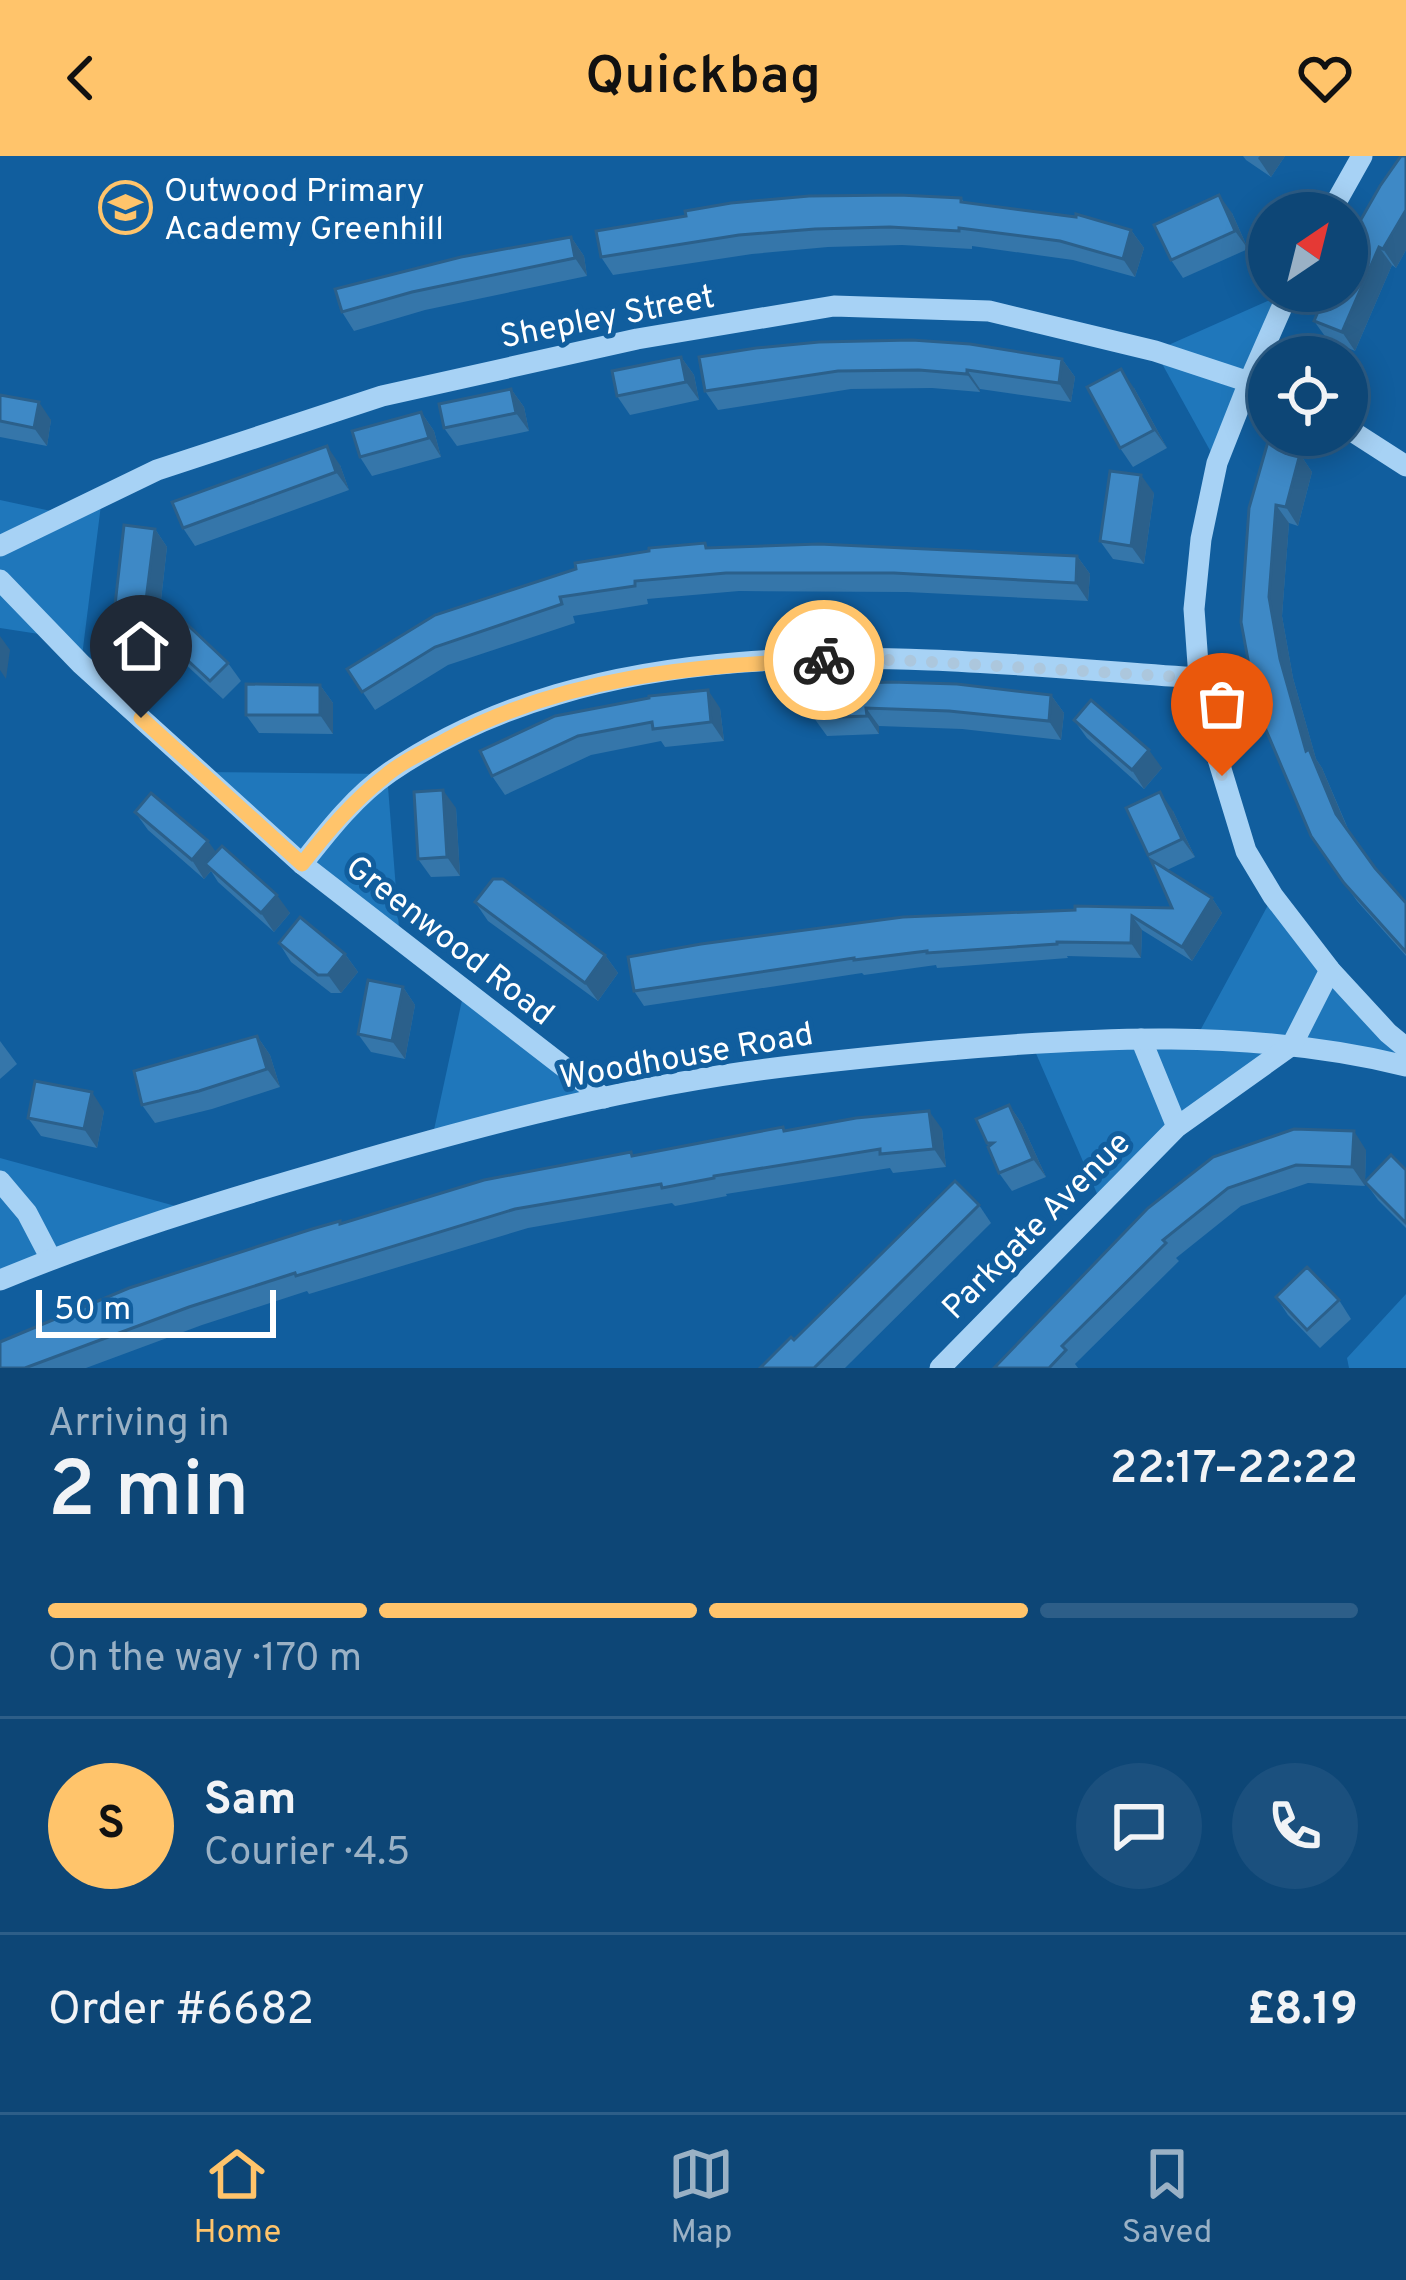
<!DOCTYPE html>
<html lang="en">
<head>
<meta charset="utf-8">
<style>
	body { margin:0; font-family:Overpass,sans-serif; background:#1b507e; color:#f1f3f6; height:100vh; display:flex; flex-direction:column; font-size:45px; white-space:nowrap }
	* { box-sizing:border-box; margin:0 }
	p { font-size:39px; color:#9ab1c5 }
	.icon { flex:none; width:66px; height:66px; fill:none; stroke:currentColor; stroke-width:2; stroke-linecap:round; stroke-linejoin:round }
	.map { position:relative; height:1212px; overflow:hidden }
	.side { display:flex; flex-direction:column; background:#0d4676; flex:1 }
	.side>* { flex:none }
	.needle { width:78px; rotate:35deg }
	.fabs { position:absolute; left:1248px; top:36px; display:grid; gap:24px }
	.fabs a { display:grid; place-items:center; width:120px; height:120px; border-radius:50%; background:#0d4676; box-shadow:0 6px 30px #0003,0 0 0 3px #2d5e88; font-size:60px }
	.scale { position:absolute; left:36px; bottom:30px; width:240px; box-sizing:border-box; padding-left:12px; border:6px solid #fff; border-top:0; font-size:33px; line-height:42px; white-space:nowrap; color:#fff; -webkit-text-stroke:9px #115e9e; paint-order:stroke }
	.pin { position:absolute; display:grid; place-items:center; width:102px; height:102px; color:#fff; margin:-123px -51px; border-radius:50% 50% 50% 0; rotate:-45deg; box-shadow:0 0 12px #0007 }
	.pin .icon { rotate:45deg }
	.courier { position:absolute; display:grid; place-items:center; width:120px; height:120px; margin:-60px; border:9px solid #ffc46b; border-radius:50%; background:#fff; color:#222; box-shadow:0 3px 15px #0007 }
	.summary em { font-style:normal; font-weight:600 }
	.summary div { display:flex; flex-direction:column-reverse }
	.summary { display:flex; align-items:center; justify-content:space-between; height:204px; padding:0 48px }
	h1 { font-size:78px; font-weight:600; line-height:90px }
	.bar { display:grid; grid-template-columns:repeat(4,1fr); gap:18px 12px; align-content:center; height:144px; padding:0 48px }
	.bar i { height:15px; border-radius:9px; background:#2d5e88 }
	.bar .active { background:#ffc46b }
	.bar p { grid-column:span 4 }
	.line { display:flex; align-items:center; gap:30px; padding:0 48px; border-top:3px solid #2d5e88 }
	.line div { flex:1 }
	.round { display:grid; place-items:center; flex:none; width:126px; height:126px; border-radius:63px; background:#1b507e }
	header { display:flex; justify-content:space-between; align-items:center; height:156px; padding:0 48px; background:#ffc46b; color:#111; font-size:54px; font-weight:600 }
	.dock { display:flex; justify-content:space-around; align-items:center; height:168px; border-top:3px solid #2d5e88; background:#0d4676; font-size:33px; color:#9ab1c5 }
	.dock a { display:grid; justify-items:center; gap:6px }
	.dock .active { color:#ffc46b }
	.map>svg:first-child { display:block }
	.green { fill:#1f77bb }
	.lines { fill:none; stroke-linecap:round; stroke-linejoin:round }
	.minor { stroke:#a7d2f5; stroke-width:21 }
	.wall { fill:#3576aa }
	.shaded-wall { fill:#2b608b }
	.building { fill:#3e89c6; stroke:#2b608b; stroke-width:3 }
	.done { stroke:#acc7dd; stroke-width:12; stroke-dasharray:0 21.6 }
	.route { stroke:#ffc46b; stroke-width:15 }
	.labels { text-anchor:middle; stroke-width:10; stroke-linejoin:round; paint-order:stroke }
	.poi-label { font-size:33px; fill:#fff; stroke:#115e9e; text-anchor:start }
	.street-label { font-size:33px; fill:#fff; stroke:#115e9e }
</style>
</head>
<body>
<header><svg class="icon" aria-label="back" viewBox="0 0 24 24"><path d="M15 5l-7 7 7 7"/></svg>Quickbag<svg class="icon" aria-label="heart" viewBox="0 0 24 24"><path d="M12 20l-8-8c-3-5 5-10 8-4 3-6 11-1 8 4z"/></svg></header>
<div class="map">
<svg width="1406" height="1212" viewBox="0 0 1406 1212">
	<rect width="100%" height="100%" fill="#115e9e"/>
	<g class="green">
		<path d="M1288,136L1217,307L1155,195Z"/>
		<path d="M102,341L81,508L52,480L0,472V344L65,358Z"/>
		<path d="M201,616L387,618L400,785Z"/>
		<path d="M1273,740L1406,910L1292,889L1177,971L1102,1049L1031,886L1195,884Z"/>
		<path d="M464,835L604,942L432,983Z"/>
		<path d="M0,1002L190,1054L0,1124Z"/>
		<path d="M1406,1138V1212H1349L1347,1202Z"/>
	</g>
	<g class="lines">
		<g class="minor">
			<path d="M1330,57L1362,0"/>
			<path d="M1289,135L1249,226L1217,307L1201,383L1194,453L1199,522L1207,567L1246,695L1273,740L1330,814L1388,877L1406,892"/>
			<path d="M1347,272L1406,310"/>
			<path d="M0,390L157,314L382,240L637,183L834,150L989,155L1155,195L1249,226"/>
			<path d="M0,424L81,508L302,708L604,942"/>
			<path d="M302,708C328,675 355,640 390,616C621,460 936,504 1199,522"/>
			<path d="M1141,883L1177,971"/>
			<path d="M0,1025L27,1057L51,1103"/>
			<path d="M0,1124C107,1080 217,1046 328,1014C464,974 604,936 745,916C808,907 872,901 935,895C1091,881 1252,872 1406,910"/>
			<path d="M940,1212L1177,971L1292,889L1330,814"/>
		</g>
	</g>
	<g class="wall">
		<path d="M1243,0H1285L1271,21L1246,4Z"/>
		<path d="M1406,0V94L1396,112L1392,109L1355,195L1327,183L1314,165Z"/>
		<path d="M961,42L964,46L1131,74L1144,92L1135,121L1073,104L972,90V93L902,89L828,91L752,98L613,119L601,101Z"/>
		<path d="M1232,57L1248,93L1183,122L1171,104Z"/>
		<path d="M571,81L584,100L587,120L425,154L354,175L342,156Z"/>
		<path d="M681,201L694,219L699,244L630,259L617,240Z"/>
		<path d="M699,201L1062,203L1075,221L1071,246L980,233V236L932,232L851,233L718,254L705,235Z"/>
		<path d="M1134,232L1167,292L1133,311L1120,292Z"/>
		<path d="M511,233L524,251L529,275L457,290L444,272Z"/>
		<path d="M0,239L51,264L47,290L0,281Z"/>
		<path d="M421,256L434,275L441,301L372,320L360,301Z"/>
		<path d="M1289,295L1300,298L1312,316L1298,370L1289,367L1282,460L1293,522L1316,603L1322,612L1349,675L1375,712L1406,747V800L1357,745L1311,680L1241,466Z"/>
		<path d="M340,309L349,334L195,390L183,372Z"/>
		<path d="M1154,337L1144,408L1113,403L1100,385Z"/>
		<path d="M155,373L167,391L158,471L127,467L115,449Z"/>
		<path d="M709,392L1077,400L1090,418L1088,445L907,436L739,435L647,443L648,448L573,460L575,467L448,509L375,554L347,513Z"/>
		<path d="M157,476L228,507L241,525L223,543L170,494Z"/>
		<path d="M320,529L333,547V578L259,577L246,559Z"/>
		<path d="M813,529L1051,539L1064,557L1061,584L962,573L879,570V578L827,580L814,562Z"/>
		<path d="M720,552L724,585L665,591L661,585L591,599L505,639L492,620L480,595Z"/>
		<path d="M1074,564L1162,612L1144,633L1087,582Z"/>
		<path d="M456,652L460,720L431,721L418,703Z"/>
		<path d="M1173,655L1195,701L1167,714L1212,742L1222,757L1192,805L1142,774L1141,802L1067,800L1068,802L937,812L936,809L864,819L862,817L644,850L634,835L1172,752L1148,699Z"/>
		<path d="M135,656L216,696L290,757L274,776L218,726L211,715L204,723L148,674Z"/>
		<path d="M475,746L605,799L618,817L598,845L488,765Z"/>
		<path d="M279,787L345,798L358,816L341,837H331L291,806Z"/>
		<path d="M403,831L415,849L405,903L371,896L358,878Z"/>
		<path d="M257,880L270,899L280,931L212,953L155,967L142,949Z"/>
		<path d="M0,885L17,908L0,923Z"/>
		<path d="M1009,949L1022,968L1046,1021L1012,1035L999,1017L987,987Z"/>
		<path d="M104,955L97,992L41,980L28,962Z"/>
		<path d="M783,971L786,975L942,973L946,1011L893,1017L890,1012L726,1038L727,1040L675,1050L672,1047L528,1072L309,1138L307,1135L202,1169L86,1212H0L341,1067L634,1000Z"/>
		<path d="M1366,994L1365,1025L1406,1014V1072L1378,1044L1365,1026V1030L1308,1027L1241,1050L1176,1102L1179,1105L1075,1208L1078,1212H994L1213,1001Z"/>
		<path d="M979,1049L991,1067L845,1212H760L794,1184Z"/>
		<path d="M1276,1141L1339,1144L1351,1163L1320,1192L1288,1159Z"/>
	</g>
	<g class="shaded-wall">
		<path d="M1260,0H1285L1271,21L1258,2Z"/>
		<path d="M1219,39L1232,57L1248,93L1235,75Z"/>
		<path d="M1406,54V94L1396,112L1383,93Z"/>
		<path d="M1131,74L1144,92L1135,121L1123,103Z"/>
		<path d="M571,81L584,100L587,120L575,102Z"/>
		<path d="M1379,91L1392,109L1355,195L1342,176Z"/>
		<path d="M681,201L694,219L699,244L686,226Z"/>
		<path d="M1062,203L1075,221L1071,246L1059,227Z"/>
		<path d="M1121,213L1134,232L1167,292L1154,274Z"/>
		<path d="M967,214L980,233V236L967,218Z"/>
		<path d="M511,233L524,251L529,275L516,257Z"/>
		<path d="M39,246L51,264L47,290L34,272Z"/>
		<path d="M421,256L434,275L441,301L429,282Z"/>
		<path d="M327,290L340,309L349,334L336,316Z"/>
		<path d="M1300,298L1312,316L1298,370L1286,351Z"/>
		<path d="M1141,319L1154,337L1144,408L1131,390Z"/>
		<path d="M1276,349L1289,367L1282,460L1293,522L1316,603L1322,612L1349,676L1336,658L1306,595L1280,503L1269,441Z"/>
		<path d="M155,373L167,391L158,471L145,452Z"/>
		<path d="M1077,400L1090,418L1088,445L1076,427Z"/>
		<path d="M0,480L10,494L6,523L0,514Z"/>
		<path d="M320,529L333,547V578L320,559Z"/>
		<path d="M708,534L720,552L724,585L711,566Z"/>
		<path d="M1051,539L1064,557L1061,584L1049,565Z"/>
		<path d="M866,552L879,570V578L867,560Z"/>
		<path d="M1149,594L1162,612L1144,633L1132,614Z"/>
		<path d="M443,634L456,652L460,720L447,701Z"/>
		<path d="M1160,636L1173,655L1195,701L1182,683Z"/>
		<path d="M208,685L221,703L205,708L211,715L204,723L192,704Z"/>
		<path d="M277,739L290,757L274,776L261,757Z"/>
		<path d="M1212,742L1222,757L1192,805L1182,791Z"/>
		<path d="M1132,760L1142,774L1141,802L1131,787Z"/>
		<path d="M345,798L358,816L341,837L328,819Z"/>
		<path d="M605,799L618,817L598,845L585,827Z"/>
		<path d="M403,831L415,849L405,903L392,885Z"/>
		<path d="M257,880L270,899L280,931L267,913Z"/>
		<path d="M92,936L104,955L97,992L84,973Z"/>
		<path d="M1009,949L1022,968L1046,1021L1033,1003Z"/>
		<path d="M929,955L942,973L946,1011L934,993Z"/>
		<path d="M1354,975L1366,994L1365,1030L1352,1011Z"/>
	</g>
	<g class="building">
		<path d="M1401,0H1406V54L1383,93L1379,91L1342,176L1314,165L1327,135H1347V88L1380,30Z"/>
		<path d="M899,39L961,42V46L1076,61V58L1131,74L1123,103L1060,85L959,72V75L890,71L815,73L739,79L601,101L596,75L686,60L685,55L731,47L809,40Z"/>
		<path d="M1219,39L1235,75L1171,104L1154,69Z"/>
		<path d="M571,81L575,102L412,136L342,156L335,133L461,101Z"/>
		<path d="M912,184L970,188L1062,203L1059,227L967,214V218L919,214L838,215L705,235L699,201L756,192L819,186Z"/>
		<path d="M681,201L686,226L617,240L612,215Z"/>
		<path d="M1121,213L1154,274L1120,292L1087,231Z"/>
		<path d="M511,233L516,257L444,272L439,248Z"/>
		<path d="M0,239L39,246L34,272L0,265Z"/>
		<path d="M421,256L429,282L360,301L352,275Z"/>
		<path d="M1269,282L1281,284L1280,293L1300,298L1286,351L1276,349L1269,441L1280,503L1306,595L1309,593L1336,658L1375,712L1406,747V796L1344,727L1311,680L1266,574L1251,520L1241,466L1249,352Z"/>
		<path d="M327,290L336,316L183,372L172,346Z"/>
		<path d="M1110,315L1141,319L1131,390L1100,385Z"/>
		<path d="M124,369L155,373L145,452L115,449Z"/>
		<path d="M705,387L706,392L819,388L1077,400L1076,427L894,417H726L635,425V430L560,441L562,448L435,491L362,536L347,513L435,459L576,413L575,407L649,395V392Z"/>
		<path d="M175,457L228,507L210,525L157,476Z"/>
		<path d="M891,526L957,528L1051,539L1049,565L949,555L866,552L867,560L814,562L813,529Z"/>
		<path d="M246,528L320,529V559H246Z"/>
		<path d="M708,534L711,566L653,573L652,566L578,580L492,620L480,595L555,560L649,542V540Z"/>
		<path d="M1091,544L1149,594L1132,614L1074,564Z"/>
		<path d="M443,634L447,701L418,703L414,636Z"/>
		<path d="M1160,636L1182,683L1148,699L1126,652Z"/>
		<path d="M151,637L208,685L192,704L135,656Z"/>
		<path d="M222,690L277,739L261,757L205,708Z"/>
		<path d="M1151,704L1212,742L1182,791L1132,760L1131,787L1057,786V788L927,797V795L854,804V802L634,835L628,801L701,788L903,761L1075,754V750L1172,752Z"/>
		<path d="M493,723H503L605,799L585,827L475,746Z"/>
		<path d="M300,761L345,798L328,819H318L279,787Z"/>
		<path d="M368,824L403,831L392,885L358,878Z"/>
		<path d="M257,880L267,913L199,935L142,949L134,915Z"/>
		<path d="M35,925L92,936L84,973L28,962Z"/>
		<path d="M1009,949L1033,1003L999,1017L988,991L993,987H987L976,963Z"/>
		<path d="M929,955L934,993L880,998V993L714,1020V1022L662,1032L661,1028L515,1053L296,1120L295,1117L189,1151L25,1212H0V1186L129,1132L312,1073L340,1065V1068L484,1024L631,996L632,1000L783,971L784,975L856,962Z"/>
		<path d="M1294,973L1354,975L1352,1011L1296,1009L1228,1032L1163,1084L1166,1087L1062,1190L1066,1194L1049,1212H994L1148,1052L1213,1001Z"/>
		<path d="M1391,999L1406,1014V1067L1365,1026Z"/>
		<path d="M955,1025L979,1049L814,1212H760L791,1181L794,1184Z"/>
		<path d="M1307,1111L1339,1144L1307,1174L1276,1141Z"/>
	</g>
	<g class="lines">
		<path class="done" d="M824,504H898L1199,522L1207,567L1222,620"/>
		<path class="route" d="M141,562L302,708C327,676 352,646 384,621C402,605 426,595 448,583C568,520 691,510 824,504"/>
	</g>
	<defs>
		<symbol id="school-ring" viewBox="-11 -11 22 22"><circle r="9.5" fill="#115e9e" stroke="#ffc46b" stroke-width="1.5"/><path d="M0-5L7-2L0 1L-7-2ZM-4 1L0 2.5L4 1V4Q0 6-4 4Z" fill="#ffc46b"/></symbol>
	</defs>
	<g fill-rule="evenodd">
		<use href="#school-ring" x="96" y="22" width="59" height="59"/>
	</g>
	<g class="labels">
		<g class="poi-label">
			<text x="164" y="45">Outwood Primary<tspan x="164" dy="38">Academy Greenhill</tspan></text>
		</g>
		<g class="street-label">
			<text transform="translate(607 159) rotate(-11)" y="12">Shepley Street</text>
			<text transform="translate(451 783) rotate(38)" y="12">Greenwood Road</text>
			<text transform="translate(686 898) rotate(-10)" y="12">Woodhouse Road</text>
			<text transform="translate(1035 1068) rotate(-45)" y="12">Parkgate Avenue</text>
		</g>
	</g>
</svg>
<div class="fabs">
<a><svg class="needle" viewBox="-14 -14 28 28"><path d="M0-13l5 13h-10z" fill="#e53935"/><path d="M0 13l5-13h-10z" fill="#9ab1c5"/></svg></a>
<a><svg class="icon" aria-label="locate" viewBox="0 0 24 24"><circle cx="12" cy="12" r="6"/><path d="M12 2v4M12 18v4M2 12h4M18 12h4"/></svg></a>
</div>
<div class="scale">50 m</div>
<div class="pin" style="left:1222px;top:620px;background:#ea580c"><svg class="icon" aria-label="bag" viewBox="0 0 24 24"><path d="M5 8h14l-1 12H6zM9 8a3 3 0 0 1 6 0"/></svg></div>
<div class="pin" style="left:141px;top:562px;background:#1f2937"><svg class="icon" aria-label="home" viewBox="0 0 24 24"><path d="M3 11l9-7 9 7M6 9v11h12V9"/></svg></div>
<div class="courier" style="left:824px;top:504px"><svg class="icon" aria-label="bike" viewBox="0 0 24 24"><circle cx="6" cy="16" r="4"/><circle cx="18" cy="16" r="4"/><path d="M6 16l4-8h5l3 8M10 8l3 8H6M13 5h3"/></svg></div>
</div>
<section class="side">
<div class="summary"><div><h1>2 min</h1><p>Arriving in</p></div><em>22:17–22:22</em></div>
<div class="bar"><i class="active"></i><i class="active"></i><i class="active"></i><i></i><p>On the way · 170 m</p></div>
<div class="line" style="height:216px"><b class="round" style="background:#ffc46b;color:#111">S</b><div><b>Sam</b><p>Courier · 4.5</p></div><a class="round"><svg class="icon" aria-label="chat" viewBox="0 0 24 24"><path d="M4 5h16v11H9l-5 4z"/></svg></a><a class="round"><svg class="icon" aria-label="phone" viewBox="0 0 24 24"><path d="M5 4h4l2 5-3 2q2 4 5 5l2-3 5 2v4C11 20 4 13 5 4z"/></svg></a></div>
<div class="line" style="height:156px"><div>Order #6682</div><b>£8.19</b></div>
</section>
<nav class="dock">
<a class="active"><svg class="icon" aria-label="home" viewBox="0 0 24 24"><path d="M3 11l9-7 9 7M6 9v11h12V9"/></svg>Home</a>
<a><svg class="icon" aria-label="map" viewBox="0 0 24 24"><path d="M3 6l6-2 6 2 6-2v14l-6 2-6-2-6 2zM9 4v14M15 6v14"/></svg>Map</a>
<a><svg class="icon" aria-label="saved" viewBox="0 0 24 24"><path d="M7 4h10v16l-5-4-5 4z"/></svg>Saved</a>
</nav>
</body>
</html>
